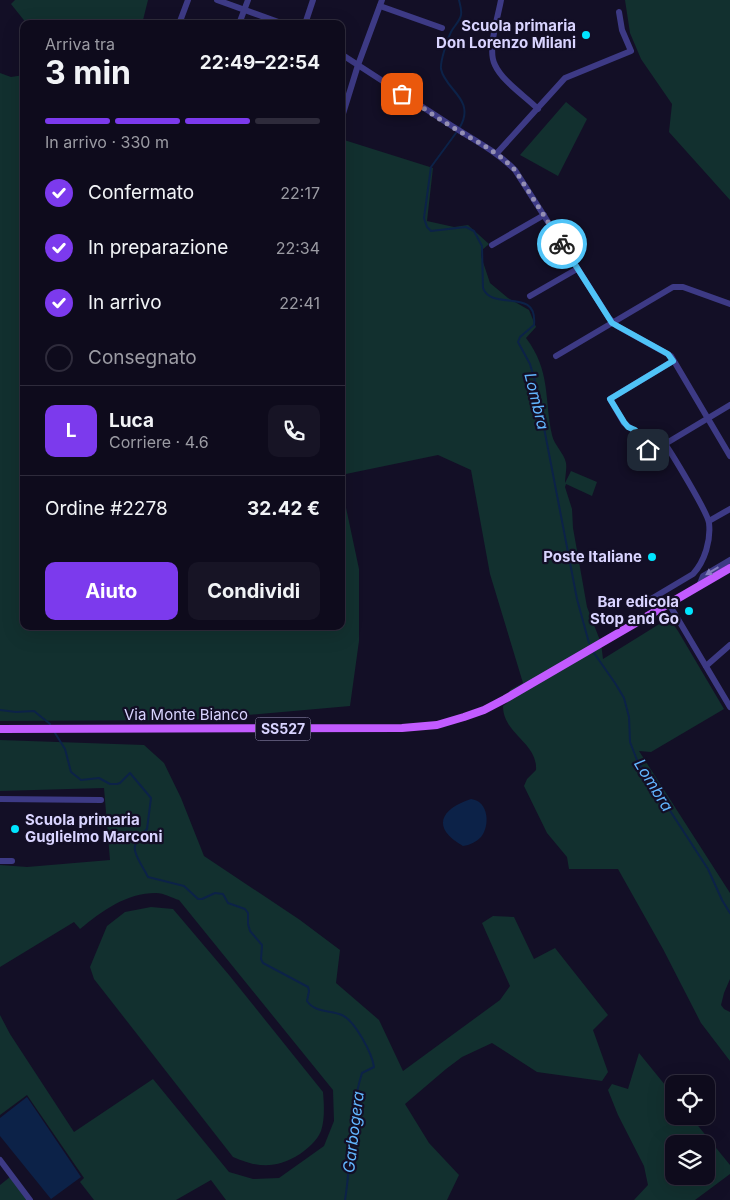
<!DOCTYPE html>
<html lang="it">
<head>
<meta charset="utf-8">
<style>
	body { margin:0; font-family:Inter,sans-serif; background:#171425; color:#f1f3f6; height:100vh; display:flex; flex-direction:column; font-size:19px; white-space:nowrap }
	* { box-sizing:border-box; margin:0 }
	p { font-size:16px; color:#9b9ba3 }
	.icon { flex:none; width:28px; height:28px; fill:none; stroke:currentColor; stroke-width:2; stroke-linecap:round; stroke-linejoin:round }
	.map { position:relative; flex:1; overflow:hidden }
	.details { position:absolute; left:20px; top:20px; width:325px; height:610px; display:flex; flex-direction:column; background:#0e0b1c; border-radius:10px; box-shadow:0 5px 20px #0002,0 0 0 1px #2e2b3b }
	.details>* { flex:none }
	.controls { position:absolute; left:665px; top:1075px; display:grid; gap:10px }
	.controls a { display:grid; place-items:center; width:50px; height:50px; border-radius:10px; background:#0e0b1c; box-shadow:0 5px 20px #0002,0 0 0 1px #2e2b3b; font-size:25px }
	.pin { position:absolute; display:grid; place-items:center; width:42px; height:42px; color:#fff; margin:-21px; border-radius:10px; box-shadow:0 2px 8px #0006 }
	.courier { position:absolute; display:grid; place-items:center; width:50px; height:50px; margin:-25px; border:4px solid #4fc3f7; border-radius:50%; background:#fff; color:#222; box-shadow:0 1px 6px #0007 }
	.overview em { font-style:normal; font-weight:700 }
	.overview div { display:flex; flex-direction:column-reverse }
	.overview { display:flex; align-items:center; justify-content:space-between; height:85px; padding:0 25px }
	h1 { font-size:32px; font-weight:700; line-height:38px }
	.bar { display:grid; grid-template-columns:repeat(4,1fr); gap:8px 5px; align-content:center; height:60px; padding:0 25px }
	.bar i { height:6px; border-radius:4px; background:#2e2b3b }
	.bar .active { background:#7c3aed }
	.bar p { grid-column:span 4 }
	.line { display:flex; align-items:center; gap:12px; padding:0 25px; border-top:1px solid #2e2b3b }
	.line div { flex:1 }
	.round { display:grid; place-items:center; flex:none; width:52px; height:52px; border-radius:10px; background:#171425 }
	ol { padding:0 25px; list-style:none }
	li { display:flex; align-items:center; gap:15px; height:55px }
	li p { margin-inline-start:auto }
	li .icon { padding:5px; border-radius:50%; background:#7c3aed; color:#fff; stroke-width:4 }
	li:last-child { color:#9b9ba3 }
	li i { width:28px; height:28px; border:2px solid #2e2b3b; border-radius:50% }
	.action { display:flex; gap:10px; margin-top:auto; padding:10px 25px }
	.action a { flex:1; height:58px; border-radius:10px; background:#7c3aed; color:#fff; font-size:20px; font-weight:700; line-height:58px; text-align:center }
	.action a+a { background:#171425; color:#f1f3f6 }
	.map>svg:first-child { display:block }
	.green { fill:#12302f; fill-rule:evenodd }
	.water { fill:#0c2248 }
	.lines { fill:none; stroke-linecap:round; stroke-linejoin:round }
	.stream { stroke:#0c2248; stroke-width:2 }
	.minor { stroke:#3d3a85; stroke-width:6 }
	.major { stroke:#c25bff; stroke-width:8 }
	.oneway { fill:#837fbc }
	.done { stroke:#948fb3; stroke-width:5; stroke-dasharray:0 9 }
	.route { stroke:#4fc3f7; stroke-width:6 }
	.poi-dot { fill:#00e5ff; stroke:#130f26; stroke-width:2 }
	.labels { text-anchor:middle; stroke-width:4.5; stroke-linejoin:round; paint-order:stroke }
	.shield { fill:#130f26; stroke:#9e99be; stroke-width:1 }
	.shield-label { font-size:14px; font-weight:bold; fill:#d9d4ff }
	.poi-label { font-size:15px; font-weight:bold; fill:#d9d4ff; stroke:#130f26; text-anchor:end }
	.street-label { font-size:15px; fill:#d9d4ff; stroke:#130f26 }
	.water-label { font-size:16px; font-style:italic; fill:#62b6ff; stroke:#130f26 }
</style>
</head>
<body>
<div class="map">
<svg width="730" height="1200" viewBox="0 0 730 1200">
	<rect width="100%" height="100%" fill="#130f26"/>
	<g class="green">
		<path d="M15,0H148L142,24H27L11,4Z"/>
		<path d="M625,0H730V200L669,132L672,104L641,59L630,33Z"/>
		<path d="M0,73L11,77L24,75V626H341V484L359,569V641L350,706L191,720L0,721Z"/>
		<path d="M566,102L587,119L558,176L520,155Z"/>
		<path d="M341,139L433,168L427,221L454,227L468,225L489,244L481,251V256L490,283L508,298L529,310L536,327L526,338C551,371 544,398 552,435C554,445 564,453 566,463C567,469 565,477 565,483L571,471L597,482L592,496L566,484L565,487L572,509L573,528L587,607L601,643L603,659L669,618L678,631L724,709L651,752L639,751L730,893V979L724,993L721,1005L724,1009L730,1012V1061L701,1023L663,949L618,869H569L567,857L547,833L524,786L527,779L536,770C538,743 503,734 503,706L512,699L510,690L523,683L490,574L471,470L438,455L341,475Z"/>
		<path d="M0,740L144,745L164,763L181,798L204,856L300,920L340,950L336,983L379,1020L403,1071L500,1000L510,986L482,923L493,916L514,917L534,959L555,948L608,1015L593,1030L608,1072L602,1081L537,1072L492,1043L462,1057L446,1069L405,1104L429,1143L459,1175L447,1200H226L211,1180L176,1200H94L80,1182L84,1178L27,1095L0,1115V1015L10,1034L74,1132L153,1079L229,1172L253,1179L279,1178L324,1146L334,1121L333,1090L179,900C172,898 164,893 156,893C126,893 102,911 80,929L74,922L0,967V865L27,867L110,860L104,788L0,791Z"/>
		<path d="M151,907L173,909L229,975L323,1092C324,1104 325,1119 321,1131C317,1141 308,1148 300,1154C276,1169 258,1168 233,1157L94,979L90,967L107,926L125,912Z"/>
		<path d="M639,1053L674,1096V1116H690L730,1165V1174L695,1200H634L648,1185L644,1166L618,1115L608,1090L612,1084L628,1089ZM674,1144H706V1176H674Z"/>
		<path d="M10,1177L28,1200H0V1185Z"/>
	</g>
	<g class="water">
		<path d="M471,799C489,801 490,826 481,837C476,842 470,845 463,846C431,828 440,809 471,799Z"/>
		<path d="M27,1097L81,1177L51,1199L0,1136V1118Z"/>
	</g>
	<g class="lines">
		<g class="stream">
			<path d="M459,0C460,5 462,10 461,15C460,21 454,26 451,32C448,38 440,61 441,69C445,90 476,99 460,127"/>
			<path d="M456,133L431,167L424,218L427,227L431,231L466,227L474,231L482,246L483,288C492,312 538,286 534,325L520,337L518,342L530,364L535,381L577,599L589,643"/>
			<path d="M594,653L615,683L624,698L629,717L630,742L637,760L708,869L722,900L730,913"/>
			<path d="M0,710L16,712L34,711L50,724"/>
			<path d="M55,733L65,749L71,772L81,780L99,778L110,784H117L120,783L130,773L151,798L147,829C125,848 137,855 148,877L184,886L198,899H202L215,893L223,894L228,903L245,909L248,913V924L250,931L262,945L261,959L263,963L308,987L309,991L307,1001C315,1013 331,1010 342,1015C355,1021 372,1053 374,1067L362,1073C349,1114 352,1158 345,1200"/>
		</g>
		<g class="minor">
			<path d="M217,0L284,24"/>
			<path d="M501,0C498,17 487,50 495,65C502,81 525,96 538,109"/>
			<path d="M380,6L442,28"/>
			<path d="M179,24L188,0"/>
			<path d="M239,24L248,0"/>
			<path d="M305,24L313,0"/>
			<path d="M341,54C378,78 415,102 452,126C474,140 496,151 515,170L609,318L617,326L671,356L730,456"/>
			<path d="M341,120L358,65L382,0"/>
			<path d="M497,153L565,78L631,51L622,30L619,12"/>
			<path d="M492,245L544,215"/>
			<path d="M530,296L577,269"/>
			<path d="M556,356L673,287H683L730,304"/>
			<path d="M673,361L610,399L624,423L638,434L650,453L730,405"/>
			<path d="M709,521L730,509"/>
			<path d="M699,586L703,576L730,560"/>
			<path d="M632,603L646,602L693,574C705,561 711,540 709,523C708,513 672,454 665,444"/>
			<path d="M669,604L730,707"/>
			<path d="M706,666L730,645"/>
			<path d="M0,799L101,800"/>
			<path d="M0,861H12"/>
			<path d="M0,1160L30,1200"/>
		</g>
		<path class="major" d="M0,729L402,728L437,725L464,717L484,710L505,699L730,568"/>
	</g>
	<defs><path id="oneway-solid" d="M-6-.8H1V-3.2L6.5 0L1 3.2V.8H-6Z" transform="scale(1.25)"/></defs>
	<use class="oneway" href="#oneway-solid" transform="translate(712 571) rotate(149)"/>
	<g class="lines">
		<path class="done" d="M402,94C422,107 443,122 464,134C483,145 500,154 515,170L562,244"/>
		<path class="route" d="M562,244L612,323L668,354L673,361L610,399L624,422L628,427L635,430L648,450"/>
	</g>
	<g class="poi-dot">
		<circle cx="586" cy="35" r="5"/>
		<circle cx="652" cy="557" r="5"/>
		<circle cx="689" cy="611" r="5"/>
		<circle cx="15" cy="829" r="5"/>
	</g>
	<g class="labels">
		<rect class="shield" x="255.5" y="717.5" width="55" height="23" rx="4"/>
		<g class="shield-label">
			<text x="283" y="734">SS527</text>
		</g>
		<g class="poi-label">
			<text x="576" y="31">Scuola primaria<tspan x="576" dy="17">Don Lorenzo Milani</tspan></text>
			<text x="642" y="562">Poste Italiane</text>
			<text x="679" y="607">Bar edicola<tspan x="679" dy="17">Stop and Go</tspan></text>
			<text x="25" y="825" text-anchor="start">Scuola primaria<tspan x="25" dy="17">Guglielmo Marconi</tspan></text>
		</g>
		<g class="street-label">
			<text x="186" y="720">Via Monte Bianco</text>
		</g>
		<g class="water-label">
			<text transform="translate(537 401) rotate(76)" y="6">Lombra</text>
			<text transform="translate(654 785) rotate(58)" y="6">Lombra</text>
			<text transform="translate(353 1132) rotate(-83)" y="6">Garbogera</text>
		</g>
	</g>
</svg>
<div class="controls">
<a><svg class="icon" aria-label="locate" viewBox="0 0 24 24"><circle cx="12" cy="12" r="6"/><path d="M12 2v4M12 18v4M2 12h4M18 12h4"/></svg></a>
<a><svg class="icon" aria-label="layers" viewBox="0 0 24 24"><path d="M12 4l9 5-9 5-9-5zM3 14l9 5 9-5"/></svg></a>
</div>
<div class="pin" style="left:402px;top:94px;background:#ea580c"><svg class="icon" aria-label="bag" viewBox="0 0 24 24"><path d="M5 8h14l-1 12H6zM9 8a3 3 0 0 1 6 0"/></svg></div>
<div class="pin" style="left:648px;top:450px;background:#1f2937"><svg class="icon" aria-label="home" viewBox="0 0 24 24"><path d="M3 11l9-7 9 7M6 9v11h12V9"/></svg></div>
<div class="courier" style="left:562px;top:244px"><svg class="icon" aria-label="bike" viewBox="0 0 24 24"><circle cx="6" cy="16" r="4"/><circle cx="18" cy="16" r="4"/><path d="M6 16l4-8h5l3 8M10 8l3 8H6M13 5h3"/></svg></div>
<section class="details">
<div class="overview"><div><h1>3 min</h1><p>Arriva tra</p></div><em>22:49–22:54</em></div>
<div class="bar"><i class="active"></i><i class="active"></i><i class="active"></i><i></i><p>In arrivo · 330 m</p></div>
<ol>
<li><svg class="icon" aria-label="check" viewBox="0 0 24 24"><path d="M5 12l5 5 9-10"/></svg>Confermato<p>22:17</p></li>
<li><svg class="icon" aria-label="check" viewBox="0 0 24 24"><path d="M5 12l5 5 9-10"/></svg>In preparazione<p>22:34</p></li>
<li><svg class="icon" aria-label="check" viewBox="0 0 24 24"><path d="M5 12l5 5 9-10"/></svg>In arrivo<p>22:41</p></li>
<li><i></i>Consegnato</li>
</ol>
<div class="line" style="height:90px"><b class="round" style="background:#7c3aed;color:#fff">L</b><div><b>Luca</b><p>Corriere · 4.6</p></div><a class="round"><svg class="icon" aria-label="phone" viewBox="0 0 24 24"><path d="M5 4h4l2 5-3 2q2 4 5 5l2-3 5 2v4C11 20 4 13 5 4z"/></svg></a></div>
<div class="line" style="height:65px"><div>Ordine #2278</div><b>32.42 €</b></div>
<div class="action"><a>Aiuto</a><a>Condividi</a></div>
</section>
</div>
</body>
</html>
